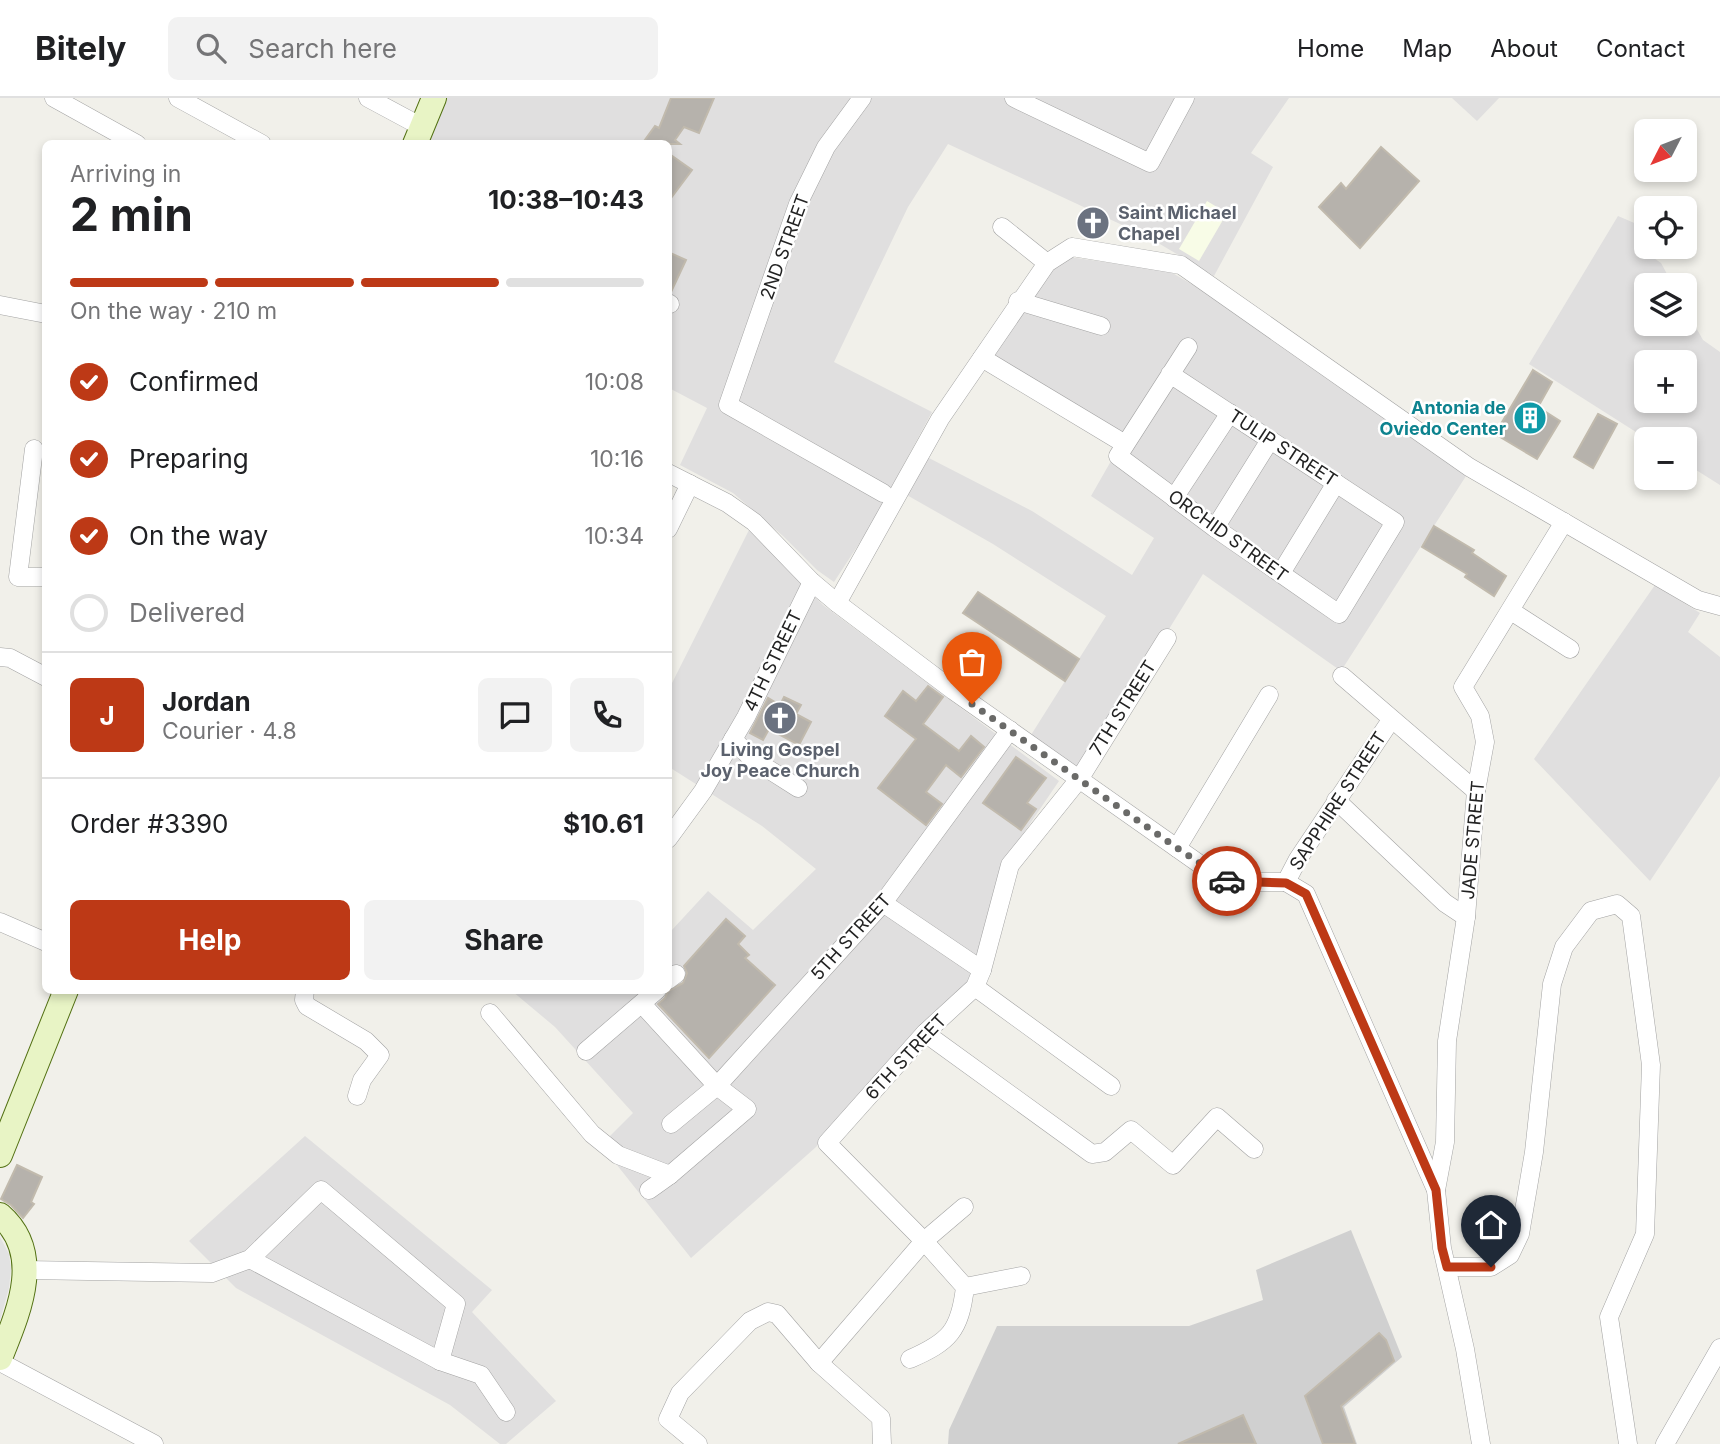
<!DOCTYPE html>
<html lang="en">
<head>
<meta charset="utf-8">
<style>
	body { margin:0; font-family:Inter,sans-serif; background:#f2f2f2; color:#202124; height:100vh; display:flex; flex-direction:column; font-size:26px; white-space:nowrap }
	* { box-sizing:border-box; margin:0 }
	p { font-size:23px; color:#757577 }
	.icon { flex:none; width:38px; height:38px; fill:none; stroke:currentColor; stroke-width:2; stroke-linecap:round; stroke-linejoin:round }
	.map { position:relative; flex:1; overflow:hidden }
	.sheet { position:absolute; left:42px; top:42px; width:630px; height:854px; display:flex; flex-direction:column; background:#fff; border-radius:10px; box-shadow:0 4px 10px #0003 }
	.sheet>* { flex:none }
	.needle { width:46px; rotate:228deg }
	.fabs { position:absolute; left:1634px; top:21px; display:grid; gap:14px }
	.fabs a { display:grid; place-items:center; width:63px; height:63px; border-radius:10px; background:#fff; box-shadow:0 4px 10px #0003; font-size:35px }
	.pin { position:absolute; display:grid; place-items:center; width:60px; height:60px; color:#fff; margin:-72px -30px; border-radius:50% 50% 50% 0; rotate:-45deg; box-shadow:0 0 7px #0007 }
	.pin .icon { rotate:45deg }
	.courier { position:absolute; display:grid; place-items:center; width:70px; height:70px; margin:-35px; border:5px solid #bd3916; border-radius:50%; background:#fff; color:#222; box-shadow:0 2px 9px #0007 }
	.head em { font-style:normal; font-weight:700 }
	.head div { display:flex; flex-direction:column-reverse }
	.head { display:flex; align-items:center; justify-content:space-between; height:119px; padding:0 28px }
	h1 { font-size:46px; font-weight:700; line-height:52px }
	.bar { display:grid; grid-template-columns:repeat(4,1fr); gap:10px 7px; align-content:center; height:84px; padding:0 28px }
	.bar i { height:9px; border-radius:5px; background:#e0e0e0 }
	.bar .active { background:#bd3916 }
	.bar p { grid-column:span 4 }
	.line { display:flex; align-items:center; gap:18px; padding:0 28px; border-top:2px solid #e0e0e0 }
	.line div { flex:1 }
	.round { display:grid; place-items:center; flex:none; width:74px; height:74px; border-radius:10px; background:#f2f2f2 }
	ol { padding:0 28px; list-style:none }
	li { display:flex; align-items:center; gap:21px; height:77px }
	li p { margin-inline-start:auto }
	li .icon { padding:7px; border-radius:50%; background:#bd3916; color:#fff; stroke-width:4 }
	li:last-child { color:#757577 }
	li i { width:38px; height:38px; border:4px solid #e0e0e0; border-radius:50% }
	.button { display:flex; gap:14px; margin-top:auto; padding:14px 28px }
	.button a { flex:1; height:80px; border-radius:10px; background:#bd3916; color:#fff; font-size:28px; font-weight:700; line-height:80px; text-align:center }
	.button a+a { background:#f2f2f2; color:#202124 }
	header { display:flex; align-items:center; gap:42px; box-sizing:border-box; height:98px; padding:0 35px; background:#fff; border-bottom:2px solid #e0e0e0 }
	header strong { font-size:33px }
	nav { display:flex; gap:38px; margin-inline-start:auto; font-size:24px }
	.search { width:490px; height:63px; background:#f2f2f2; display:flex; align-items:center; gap:18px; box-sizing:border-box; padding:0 24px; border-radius:10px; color:#757577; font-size:26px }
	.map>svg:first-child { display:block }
	.residential { fill:#e0dfdf; fill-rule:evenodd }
	.education { fill:#f8fce7 }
	.religious { fill:#d0d0d0 }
	.parking { fill:#e2e2e2 }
	.building { fill:#b6b2ac; stroke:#c1baad; stroke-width:2 }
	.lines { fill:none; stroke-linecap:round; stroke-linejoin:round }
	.minor-casing { stroke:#a3a3a3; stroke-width:19 }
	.secondary-casing { stroke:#527012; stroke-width:26 }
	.minor { stroke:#fff; stroke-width:18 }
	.secondary { stroke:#e8f4c5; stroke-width:24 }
	.done { stroke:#6a6a68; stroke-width:7; stroke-dasharray:0 12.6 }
	.route { stroke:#bd3916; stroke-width:9 }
	.labels { text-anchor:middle; stroke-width:5; stroke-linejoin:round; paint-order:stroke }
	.worship-label { font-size:18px; font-weight:bold; fill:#5b616d; stroke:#fff; text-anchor:start }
	.street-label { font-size:18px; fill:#222; stroke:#fff }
	.culture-label { font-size:18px; font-weight:bold; fill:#0d838f; stroke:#fff; text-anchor:end }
</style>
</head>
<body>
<header>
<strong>Bitely</strong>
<div class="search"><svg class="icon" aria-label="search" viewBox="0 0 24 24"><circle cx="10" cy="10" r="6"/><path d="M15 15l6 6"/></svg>Search here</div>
<nav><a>Home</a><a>Map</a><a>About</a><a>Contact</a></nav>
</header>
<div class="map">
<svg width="1720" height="1346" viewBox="0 0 1720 1346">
	<rect width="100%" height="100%" fill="#f1f0ea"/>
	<g class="residential">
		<path d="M447,0H1289L1251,55L1273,69L1214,178L1148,139L948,46L908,109L834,264L932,314L870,429L834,484L817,472L783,438L733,395L680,367L707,310L669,290L668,46H427Z"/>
		<path d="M1452,0H1499L1477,23Z"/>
		<path d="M1618,118L1646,130L1645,154L1661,165L1673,187H1647V226H1685V210L1703,242L1720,254V387L1685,365V341H1647L1529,266ZM1647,264H1685V303H1647Z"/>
		<path d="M1062,158L1169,173L1231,209L1466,378L1341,573L1203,476L1082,672L1031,637L1106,518L993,446L905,396L925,358L1032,413L1132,477L1154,440L1091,398L1119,349L984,270Z"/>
		<path d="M749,432L823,507L1059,683L1004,764L971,884L919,931L816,1049L691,1160L601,1047L633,1015L555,929L512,893L668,892L669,832L671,833L708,793L753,832L816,771L762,728L669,669V591Z"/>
		<path d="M1655,487L1700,515L1688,534L1720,559V678L1650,783L1534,661Z"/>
		<path d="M305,1038L492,1192L472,1214L556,1303L506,1346H500L450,1307L236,1190L189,1143Z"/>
	</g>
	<path class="education" d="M1207,103L1227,115L1199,163L1179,151Z"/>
	<path class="religious" d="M1351,1132L1402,1259L1344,1309L1357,1346H948L949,1332L997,1228H1189L1263,1202L1256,1172Z"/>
	<path class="parking" d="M0,1139L9,1156L11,1171L9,1190L0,1222Z"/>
	<g class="building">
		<path d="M671,0H714L699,35L684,29L675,42L680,46H642L655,28L659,30Z"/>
		<path d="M1381,49L1419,83L1360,150L1319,109L1341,85L1346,91Z"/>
		<path d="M668,55L692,72L668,104Z"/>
		<path d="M668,154L686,162L671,194H668Z"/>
		<path d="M1533,272L1552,284L1538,309L1560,323L1537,361L1495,336Z"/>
		<path d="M1598,316L1617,326L1593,370L1574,359Z"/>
		<path d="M1434,428L1474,452L1472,455L1506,478L1494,498L1465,479L1467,476L1422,449Z"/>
		<path d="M978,494L1079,561L1065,583L963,515Z"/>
		<path d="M928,588L943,599L923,626L959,653L971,638L984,649L961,679L946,667L926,694L942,706L926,727L878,690L916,641L885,618L903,593L916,603Z"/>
		<path d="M784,599L801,607L796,616L811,624L799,647L769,631L763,642L750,635L768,600L780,607Z"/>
		<path d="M1016,659L1046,680L1027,705L1036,711L1021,732L983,705Z"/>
		<path d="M726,821L745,838L738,846L749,857L745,860L775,887L709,960L658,906L665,900L668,893L683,885L687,875L684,868Z"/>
		<path d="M17,1067L42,1079L31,1104L34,1106L23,1120L11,1107L1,1101Z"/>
		<path d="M1379,1235L1386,1242L1394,1263L1341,1308L1355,1346H1323L1305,1298Z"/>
		<path d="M1243,1317L1256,1346H1178Z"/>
	</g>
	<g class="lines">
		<defs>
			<g id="minor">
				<path d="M54,0L137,46"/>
				<path d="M178,0L262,46"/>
				<path d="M368,0L422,29"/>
				<path d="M862,0L826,49L798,106L728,307L883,395"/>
				<path d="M1014,0L1150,65L1185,0"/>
				<path d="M1002,129L1047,165"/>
				<path d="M1018,203L1101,228"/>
				<path d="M668,205L670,206"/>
				<path d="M0,207L46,216"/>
				<path d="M982,260L1125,346"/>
				<path d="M1170,276L1395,424L1339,516L1215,430L1118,358L1188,249"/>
				<path d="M34,351L18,479H46"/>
				<path d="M668,375L727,405L754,424L812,484L837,505L954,593L1218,779L1228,784H1286"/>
				<path d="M1174,400L1230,315"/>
				<path d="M1215,430L1270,342"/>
				<path d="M668,431L690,386"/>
				<path d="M1281,475L1336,385"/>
				<path d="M837,505L940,321L1047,165L1072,149L1181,167L1469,369L1698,502L1720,508"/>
				<path d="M1511,513L1570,551"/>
				<path d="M0,559L10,560L46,579"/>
				<path d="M1342,578L1476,693"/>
				<path d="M733,641L751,660L798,690"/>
				<path d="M1336,702L1445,805L1466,819"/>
				<path d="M668,741L703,693L746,619L812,484"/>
				<path d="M1177,750L1269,597"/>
				<path d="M1286,784L1306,796L1436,1092L1442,1150L1465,1251L1481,1346"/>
				<path d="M1286,784L1298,761L1391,622"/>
				<path d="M883,805L982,872"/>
				<path d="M0,824L46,844"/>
				<path d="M668,882L676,876"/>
				<path d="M975,889L1111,988"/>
				<path d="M305,892L304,902L307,908L366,943L380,957L362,982L357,998"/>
				<path d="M642,906L717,988L747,1011L670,1077L649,1092"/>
				<path d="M490,915L592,1036L618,1057L670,1077"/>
				<path d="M925,935L1092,1056L1105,1054L1131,1032L1173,1067L1217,1019L1254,1051"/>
				<path d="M586,953L657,892"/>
				<path d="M671,1026L717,988L883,805L1010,632"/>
				<path d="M1436,1092L1445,1044L1447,943L1466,819L1476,693L1485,644L1480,618L1463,589L1564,424"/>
				<path d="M250,1161L440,1263L481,1277L506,1314"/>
				<path d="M1447,1169H1491L1510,1157L1520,1136L1534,1054L1552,886L1564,849L1591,813L1617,806L1631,818L1651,967L1645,1136L1609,1219L1628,1346"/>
				<path d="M25,1172L212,1175L250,1161L321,1092L456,1206L440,1263"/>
				<path d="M965,1189L1021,1178"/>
				<path d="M910,1261C949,1244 960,1233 965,1189L924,1143L827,1045L925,935L975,889L982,872L1010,767L1080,680L1167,540"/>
				<path d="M0,1264L154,1346"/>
				<path d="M819,1265L924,1143L964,1109"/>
				<path d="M698,1346L668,1321L680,1295L750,1223L768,1214L777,1216L819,1265L881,1320L882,1346"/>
				<path d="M1665,1346L1720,1250"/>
			</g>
			<g id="secondary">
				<path d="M415,46L434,0"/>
				<path d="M0,1057L66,892"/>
				<path d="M0,1117C45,1156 18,1215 0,1260"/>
			</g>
		</defs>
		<use href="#minor" class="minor-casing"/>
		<use href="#secondary" class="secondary-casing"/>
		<use href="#minor" class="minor"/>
		<use href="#secondary" class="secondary"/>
	</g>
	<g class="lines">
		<path class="done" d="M972,606L1177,750L1227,783"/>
		<path class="route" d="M1227,783L1286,785L1306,796L1436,1092L1442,1150L1447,1169H1491"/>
	</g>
	<defs>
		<symbol id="church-disc" viewBox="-11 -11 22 22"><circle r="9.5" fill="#6b7280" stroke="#fff"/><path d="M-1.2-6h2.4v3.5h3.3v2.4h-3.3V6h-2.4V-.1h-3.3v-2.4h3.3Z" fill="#fff"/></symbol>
		<symbol id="building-disc" viewBox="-11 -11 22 22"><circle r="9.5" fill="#0f9aa8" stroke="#fff"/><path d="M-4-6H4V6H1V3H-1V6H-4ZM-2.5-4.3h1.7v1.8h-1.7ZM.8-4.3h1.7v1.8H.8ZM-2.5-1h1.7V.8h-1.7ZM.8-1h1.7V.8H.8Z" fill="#fff"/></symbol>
	</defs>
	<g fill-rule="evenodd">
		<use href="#church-disc" x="1074" y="106" width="38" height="38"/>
		<use href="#building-disc" x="1511" y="301" width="38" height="38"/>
		<use href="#church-disc" x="761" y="601" width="38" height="38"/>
	</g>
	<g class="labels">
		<g class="worship-label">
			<text x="1118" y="121">Saint Michael<tspan x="1118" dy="21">Chapel</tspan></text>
			<text x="780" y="658" text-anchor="middle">Living Gospel<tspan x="780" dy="21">Joy Peace Church</tspan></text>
		</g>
		<g class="street-label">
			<text transform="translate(785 149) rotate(-70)" y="6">2ND STREET</text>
			<text transform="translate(1283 350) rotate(33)" y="6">TULIP STREET</text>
			<text transform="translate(1228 438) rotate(36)" y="6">ORCHID STREET</text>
			<text transform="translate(773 563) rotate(-64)" y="6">4TH STREET</text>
			<text transform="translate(1123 610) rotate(-58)" y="6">7TH STREET</text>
			<text transform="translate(1338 703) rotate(-57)" y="6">SAPPHIRE STREET</text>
			<text transform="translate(1473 742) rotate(-85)" y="6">JADE STREET</text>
			<text transform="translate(851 839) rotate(-48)" y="6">5TH STREET</text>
			<text transform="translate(906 959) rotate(-47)" y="6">6TH STREET</text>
		</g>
		<g class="culture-label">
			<text x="1506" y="316">Antonia de<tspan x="1506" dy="21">Oviedo Center</tspan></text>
		</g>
	</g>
</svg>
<div class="fabs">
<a><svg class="needle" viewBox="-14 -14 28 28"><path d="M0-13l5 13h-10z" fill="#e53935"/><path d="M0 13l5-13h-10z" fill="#757577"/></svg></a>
<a><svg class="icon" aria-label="locate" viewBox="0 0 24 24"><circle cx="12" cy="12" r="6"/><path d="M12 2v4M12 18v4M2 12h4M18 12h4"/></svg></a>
<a><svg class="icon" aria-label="layers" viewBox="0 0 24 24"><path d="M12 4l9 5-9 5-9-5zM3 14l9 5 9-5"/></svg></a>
<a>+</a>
<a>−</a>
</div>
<div class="pin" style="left:972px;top:606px;background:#ea580c"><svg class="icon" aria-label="bag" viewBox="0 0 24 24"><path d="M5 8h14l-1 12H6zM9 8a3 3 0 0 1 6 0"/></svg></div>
<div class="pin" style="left:1491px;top:1169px;background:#1f2937"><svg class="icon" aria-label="home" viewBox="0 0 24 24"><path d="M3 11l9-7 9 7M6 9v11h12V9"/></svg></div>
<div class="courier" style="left:1227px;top:783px"><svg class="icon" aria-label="car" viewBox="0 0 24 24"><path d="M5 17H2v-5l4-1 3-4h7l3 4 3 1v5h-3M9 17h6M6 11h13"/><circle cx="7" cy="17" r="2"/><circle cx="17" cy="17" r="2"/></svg></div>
<section class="sheet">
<div class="head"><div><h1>2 min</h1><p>Arriving in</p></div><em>10:38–10:43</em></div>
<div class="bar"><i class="active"></i><i class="active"></i><i class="active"></i><i></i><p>On the way · 210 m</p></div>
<ol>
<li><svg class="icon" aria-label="check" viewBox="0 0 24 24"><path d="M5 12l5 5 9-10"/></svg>Confirmed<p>10:08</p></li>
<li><svg class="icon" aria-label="check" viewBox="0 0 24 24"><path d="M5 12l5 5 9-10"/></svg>Preparing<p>10:16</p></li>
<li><svg class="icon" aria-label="check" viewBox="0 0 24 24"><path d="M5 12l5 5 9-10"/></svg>On the way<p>10:34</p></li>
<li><i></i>Delivered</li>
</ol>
<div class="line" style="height:126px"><b class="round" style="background:#bd3916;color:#fff">J</b><div><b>Jordan</b><p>Courier · 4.8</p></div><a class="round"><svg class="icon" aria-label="chat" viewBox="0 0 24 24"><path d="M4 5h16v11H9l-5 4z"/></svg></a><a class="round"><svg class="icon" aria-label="phone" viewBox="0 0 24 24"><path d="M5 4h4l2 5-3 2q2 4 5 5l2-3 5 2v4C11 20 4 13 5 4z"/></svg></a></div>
<div class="line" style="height:91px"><div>Order #3390</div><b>$10.61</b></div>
<div class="button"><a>Help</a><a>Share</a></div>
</section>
</div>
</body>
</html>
